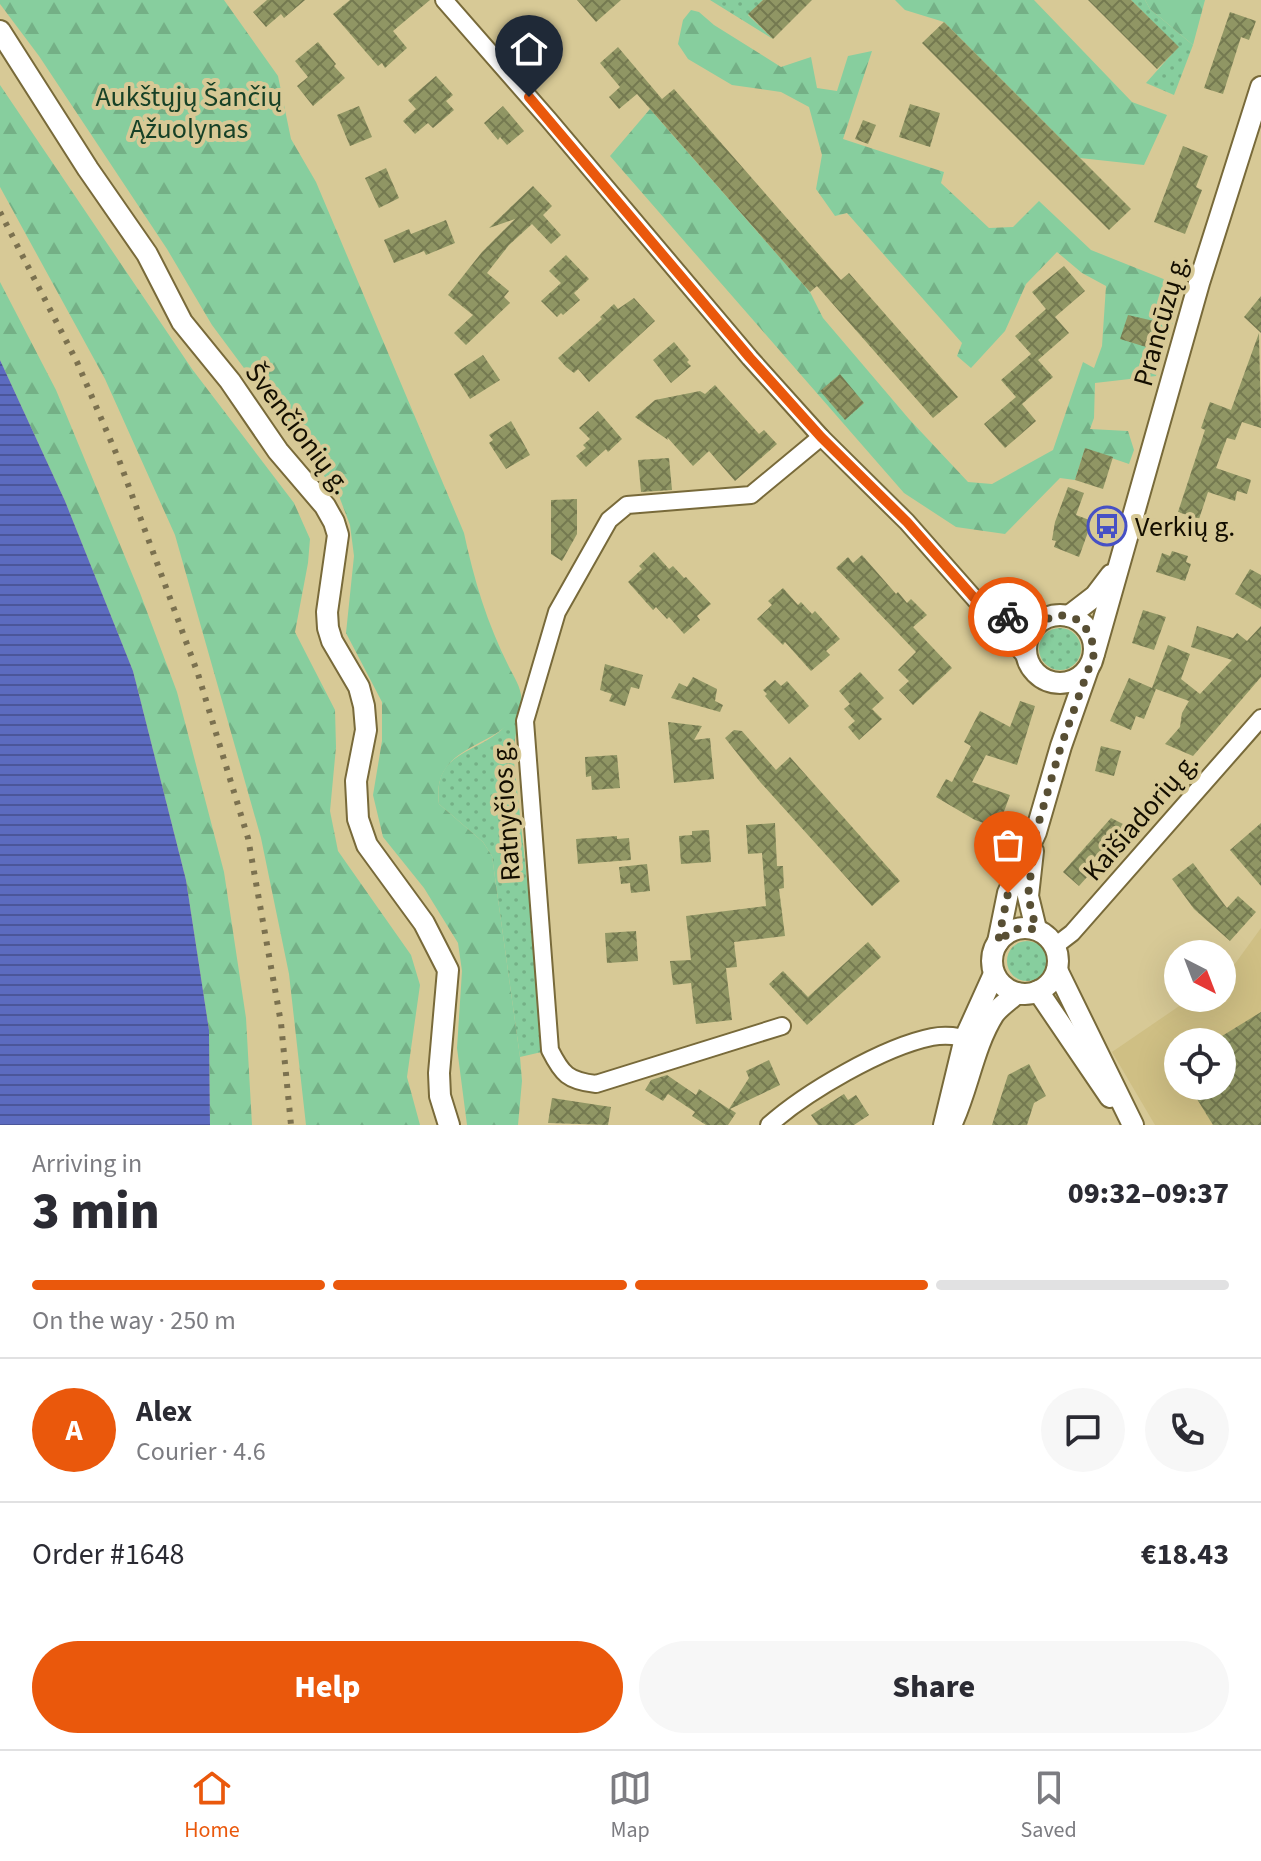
<!DOCTYPE html>
<html lang="en">
<head>
<meta charset="utf-8">
<style>
	body { margin:0; font-family:"Source Sans 3",sans-serif; background:#f7f7f7; color:#2b2b33; height:100vh; display:flex; flex-direction:column; font-size:30px; white-space:nowrap }
	* { box-sizing:border-box; margin:0 }
	p { font-size:26px; color:#7c7c81 }
	.icon { flex:none; width:44px; height:44px; fill:none; stroke:currentColor; stroke-width:2; stroke-linecap:round; stroke-linejoin:round }
	.map { position:relative; height:1125px; overflow:hidden }
	.details { display:flex; flex-direction:column; background:#fff; flex:1 }
	.details>* { flex:none }
	.needle { width:52px; rotate:138deg }
	.controls { position:absolute; left:1164px; top:940px; display:grid; gap:16px }
	.controls a { display:grid; place-items:center; width:72px; height:72px; border-radius:50%; background:#fff; box-shadow:0 8px 32px #0002; font-size:40px }
	.pin { position:absolute; display:grid; place-items:center; width:68px; height:68px; color:#fff; margin:-82px -34px; border-radius:50% 50% 50% 0; rotate:-45deg; box-shadow:0 0 8px #0007 }
	.pin .icon { rotate:45deg }
	.courier { position:absolute; display:grid; place-items:center; width:80px; height:80px; margin:-40px; border:6px solid #ea580c; border-radius:50%; background:#fff; color:#222; box-shadow:0 2px 10px #0007 }
	.head em { font-style:normal; font-weight:800 }
	.head div { display:flex; flex-direction:column-reverse }
	.head { display:flex; align-items:center; justify-content:space-between; height:136px; padding:0 32px }
	h1 { font-size:52px; font-weight:800; line-height:60px }
	.bar { display:grid; grid-template-columns:repeat(4,1fr); gap:12px 8px; align-content:center; height:96px; padding:0 32px }
	.bar i { height:10px; border-radius:6px; background:#e1e1e2 }
	.bar .on { background:#ea580c }
	.bar p { grid-column:span 4 }
	.line { display:flex; align-items:center; gap:20px; padding:0 32px; border-top:2px solid #e1e1e2 }
	.line div { flex:1 }
	.round { display:grid; place-items:center; flex:none; width:84px; height:84px; border-radius:42px; background:#f7f7f7 }
	.action { display:flex; gap:16px; margin-top:auto; padding:16px 32px }
	.action a { flex:1; height:92px; border-radius:48px; background:#ea580c; color:#fff; font-size:32px; font-weight:800; line-height:92px; text-align:center }
	.action a+a { background:#f7f7f7; color:#2b2b33 }
	.tab-bar { display:flex; justify-content:space-around; align-items:center; height:112px; border-top:2px solid #e1e1e2; background:#fff; font-size:22px; color:#7c7c81 }
	.tab-bar a { display:grid; justify-items:center; gap:4px }
	.tab-bar .on { color:#ea580c }
	.map>svg:first-child { display:block }
	.built { fill:#cfbf84; fill-rule:evenodd }
	.green { fill:url(#green-dots) }
	.forest { fill:url(#forest-firs) }
	.water { fill:url(#water-rules) }
	.building { fill:url(#building-cross-hatch) }
	.lines { fill:none; stroke-linecap:round; stroke-linejoin:round }
	.minor-casing { stroke:#786a3a; stroke-width:20 }
	.tertiary-casing { stroke:#786a3a; stroke-width:24 }
	.minor { stroke:#fff; stroke-width:16 }
	.tertiary { stroke:#fff; stroke-width:20 }
	.rail { stroke:#7b714f; stroke-width:6; stroke-dasharray:4 8; stroke-linecap:butt }
	.done { stroke:#584f34; stroke-width:8; stroke-dasharray:0 14.4 }
	.route { stroke:#ea580c; stroke-width:10 }
	.labels { text-anchor:middle; stroke-width:8; stroke-linejoin:round; paint-order:stroke }
	.park-label { font-size:28px; fill:#174127; stroke:#d7c996 }
	.street-label { font-size:28px; fill:#130e00; stroke:#d7c996 }
	.poi-label { font-size:28px; fill:#130e00; stroke:#d7c996; text-anchor:start }
</style>
</head>
<body>
<div class="map">
<svg width="1261" height="1125" viewBox="0 0 1261 1125">
	<defs>
		<pattern id="green-dots" width="8" height="8" patternUnits="userSpaceOnUse" patternTransform="scale(2)"><rect width="8" height="8" fill="#87ce9e"/><path d="M2 2h.1M6 6h.1" fill="none" stroke="#74b086" stroke-width="1.8" stroke-linecap="round"/></pattern>
		<pattern id="forest-firs" width="22" height="20" patternUnits="userSpaceOnUse" patternTransform="scale(2)"><rect width="22" height="20" fill="#87ce9e"/><path d="M5 1l3.5 6h-7zM16 11l3.5 6h-7z" fill="#74b086"/></pattern>
		<pattern id="water-rules" width="6" height="5" patternUnits="userSpaceOnUse" patternTransform="scale(2)"><rect width="6" height="5" fill="#5c6bc0"/><path d="M0 2.5h6" fill="none" stroke="#4b569a"/></pattern>
		<pattern id="building-cross-hatch" width="8" height="8" patternUnits="userSpaceOnUse" patternTransform="scale(2)"><rect width="8" height="8" fill="#909664"/><path d="M0 0l8 8M0 8l8-8" fill="none" stroke="#747950"/></pattern>
	</defs>
	<rect width="100%" height="100%" fill="#d7c996"/>
	<path class="built" d="M1261,928V1125H1155L1112,1052L1191,998H1222V977L1229,972ZM1178,1042H1222V1086H1178Z"/>
	<g class="green">
		<path d="M710,0H763L748,15L773,39Z"/>
		<path d="M1131,0H1145L1150,9L1193,45L1174,95L1146,83L1178,47Z"/>
		<circle cx="1060" cy="649" r="21"/>
		<path d="M520,707L513,753L546,1051L520,1057L492,856L483,842L439,804C433,753 471,755 499,732C507,726 513,715 520,707Z"/>
		<circle cx="1027" cy="961" r="20"/>
	</g>
	<g class="forest">
		<path d="M0,0H224L278,76L291,139L316,182L464,533C474,580 487,623 509,667C515,679 525,693 520,707C504,750 430,741 439,804L483,842L492,856L520,1057L522,1081L518,1125H467L457,1048L462,971L458,943L424,888L383,837L373,795L382,741V702L346,633L354,556L350,525L339,496L212,325L167,249L39,56L0,4Z"/>
		<path d="M895,0H1034L1132,102L1167,115L1144,165L1080,158L944,22L905,10Z"/>
		<path d="M1145,0H1205L1193,45L1150,9Z"/>
		<path d="M691,10L699,12L714,25L781,67L811,57L817,88L837,91L848,56L872,51L843,139L944,172L941,183L989,228L1013,227L1039,201L1091,250L1181,286L1176,312L1156,376L1095,383L1094,418L1090,429L1128,431L1134,450L1129,464L1085,449L1075,480L1060,478L1005,534L956,527L904,493L610,156L650,109L810,292L823,318L909,419L968,482L992,484L1053,450L1083,362L1094,368L1102,346L1106,286L1082,273L1057,252L1026,284L1005,331L971,368L957,356L962,343L847,213L835,216L816,189L822,155L809,107L781,92L732,85L688,59L678,44L683,20Z"/>
		<path d="M0,85L192,369L294,503L310,539L308,563L295,632L335,710L336,747L330,811L338,851L411,955L420,985L407,1077L420,1125H306L289,974L261,838L175,535L105,379L0,187Z"/>
		<path d="M0,282L56,390L140,593L177,692L224,872L246,1018L252,1125H210L209,1030L186,880L133,671L65,501L0,360Z"/>
	</g>
	<path class="water" d="M0,360L65,501L133,671L186,880L209,1030L210,1125H0Z"/>
	<g class="building">
		<path d="M267,0H305L284,18L281,14L266,27L253,12Z"/>
		<path d="M350,0H430L393,31L407,48L385,68L382,63L378,66L333,14Z"/>
		<path d="M577,0H621L596,22Z"/>
		<path d="M763,0H812L773,39L748,14Z"/>
		<path d="M1088,0H1131L1179,47L1157,69Z"/>
		<path d="M1230,12L1256,21L1249,40L1241,37L1223,94L1204,88Z"/>
		<path d="M535,16L548,30L540,37L547,45L530,61L510,38Z"/>
		<path d="M944,22L1131,209L1109,230L922,43Z"/>
		<path d="M318,42L336,64L334,66L345,78L313,106L297,86L308,77L295,61Z"/>
		<path d="M618,47L662,99L674,89L841,280L849,273L958,397L933,418L817,286L810,292L637,94L619,109L609,97L620,87L600,63Z"/>
		<path d="M436,76L453,95L446,101L454,110L433,128L428,123L415,134L403,121L416,109L408,100Z"/>
		<path d="M910,104L940,113L930,147L899,137Z"/>
		<path d="M359,106L372,137L350,146L337,115Z"/>
		<path d="M503,106L524,131L507,145L500,137L498,140L484,123Z"/>
		<path d="M863,120L876,125L868,144L855,139Z"/>
		<path d="M1183,146L1208,156L1196,187L1202,190L1185,234L1154,222Z"/>
		<path d="M386,168L399,198L379,208L365,178Z"/>
		<path d="M533,186L552,206L543,215L561,235L551,244L532,224L509,245L487,273L509,291L504,297L510,303L466,345L454,333L473,315L448,295L482,252L515,219L489,228Z"/>
		<path d="M446,220L455,243L426,255L424,251L394,263L384,240L409,229L411,234Z"/>
		<path d="M566,255L589,279L574,293L580,300L563,315L561,313L557,317L541,301L561,283L549,271Z"/>
		<path d="M1064,266L1085,291L1055,317L1069,333L1038,360L1053,377L1022,404L1036,421L1005,448L984,424L1016,397L1001,380L1031,354L1015,336L1046,309L1032,292Z"/>
		<path d="M1261,296V333L1244,317Z"/>
		<path d="M634,298L655,321L589,382L578,369L574,373L566,367L558,358L602,319L600,317L614,304L618,309Z"/>
		<path d="M1128,315L1154,321L1146,347L1120,339Z"/>
		<path d="M1259,333L1261,428L1242,422L1235,440L1227,438L1216,468L1251,480L1247,494L1237,491L1235,501L1208,492L1199,519L1178,512L1205,430L1201,428L1210,402L1231,410Z"/>
		<path d="M674,342L689,360L687,362L691,366L671,383L653,360Z"/>
		<path d="M483,355L500,380L470,399L454,374Z"/>
		<path d="M840,374L864,403L845,420L820,391Z"/>
		<path d="M715,385L759,434L764,430L777,444L735,481L709,451L693,466L667,437L668,440L635,417L655,400L700,391L705,394Z"/>
		<path d="M598,411L622,439L608,452L606,449L586,467L576,456L586,448L583,445L590,439L579,428Z"/>
		<path d="M511,421L530,455L506,469L489,443L493,440L489,435Z"/>
		<path d="M1085,448L1113,457L1103,489L1075,480Z"/>
		<path d="M669,458L672,490L641,492L638,460Z"/>
		<path d="M1068,487L1084,493L1076,515L1092,521L1079,557L1054,547L1056,541L1052,540L1055,522Z"/>
		<path d="M577,499V534L562,561L551,554V500Z"/>
		<path d="M1172,551L1188,556L1186,562L1191,564L1185,581L1156,572L1162,553L1170,556Z"/>
		<path d="M654,552L669,569L673,566L684,578L686,577L711,604L697,616L700,620L684,634L669,617L667,619L656,607L653,610L628,582L642,569L639,566Z"/>
		<path d="M862,555L896,594L898,592L907,603L911,599L927,615L913,627L952,668L913,705L899,690L909,681L898,670L916,652L836,568L848,557L853,563Z"/>
		<path d="M1250,569L1261,575V609L1235,594Z"/>
		<path d="M783,588L798,605L801,602L812,614L815,611L840,639L826,651L830,655L811,671L785,642L783,645L757,619L772,605L768,601Z"/>
		<path d="M1143,610L1166,617L1154,650L1132,643Z"/>
		<path d="M1197,626L1233,638L1237,633L1247,641L1261,626V677L1193,756L1165,744L1180,727L1182,713L1189,701L1156,689L1144,719L1136,716L1131,730L1110,721L1129,678L1152,688L1168,645L1190,654L1181,679L1200,694L1232,660L1191,647Z"/>
		<path d="M605,664L643,675L639,689L631,687L625,706L609,701L612,694L600,690Z"/>
		<path d="M860,672L884,698L872,709L882,719L859,740L848,727L855,721L844,709L850,704L839,691Z"/>
		<path d="M693,677L717,689L715,701L723,705L720,712L671,698L679,683L687,687Z"/>
		<path d="M775,680L781,686L787,681L809,706L789,724L765,696L767,694L763,690Z"/>
		<path d="M1020,701L1035,706L1017,765L986,755L972,782L1010,795L998,828L975,820L936,797L946,779L952,782L971,746L964,742L980,711L1010,727Z"/>
		<path d="M668,722L702,726L694,740L710,738L714,779L674,783Z"/>
		<path d="M734,730L742,731L776,770L790,757L900,881L872,906L761,783L725,738Z"/>
		<path d="M1101,746L1121,751L1114,776L1095,771Z"/>
		<path d="M617,755L620,788L592,790L591,776L586,777L585,757Z"/>
		<path d="M1111,818L1131,828L1079,886L1063,872Z"/>
		<path d="M775,823L777,866H783L784,888L779,889L785,936L734,942L737,967L726,968L732,1020L696,1024L691,983L673,985L670,961L691,960L686,916L766,906L762,853L748,854L746,825Z"/>
		<path d="M1261,823V886L1230,850Z"/>
		<path d="M709,830L711,862L681,864L679,836L692,835V831Z"/>
		<path d="M617,836V839L629,838L631,860L578,864L576,839Z"/>
		<path d="M1193,863L1227,908L1238,896L1256,912L1230,941L1194,909L1172,879Z"/>
		<path d="M647,864L650,891L631,893L630,883L621,884L619,867Z"/>
		<path d="M636,931L638,961L607,963L605,933Z"/>
		<path d="M868,942L881,957L807,1025L769,984L783,971L808,997Z"/>
		<path d="M1261,1012V1125H1213L1189,1086H1222V1036Z"/>
		<path d="M769,1060L780,1085L730,1109L736,1113L728,1125H706L692,1116L695,1112L668,1094L663,1101L645,1090L651,1080L667,1075L696,1095L699,1089L729,1109L749,1078L746,1071Z"/>
		<path d="M1029,1064L1046,1096L1034,1103L1027,1125H992L1008,1075Z"/>
		<path d="M844,1094L848,1100L856,1095L869,1115L854,1125H818L811,1115Z"/>
		<path d="M552,1098L611,1107L608,1125L548,1123Z"/>
	</g>
	<g class="lines">
		<defs>
			<g id="minor">
				<path d="M444,0L549,120L750,358L821,437L907,522L1027,658"/>
				<path d="M992,615L1013,618L1035,625"/>
				<path d="M1055,946L1072,933L1261,718"/>
				<path d="M782,1026L596,1084C568,1081 562,1074 550,1050L525,721L557,612L609,520L627,505L751,495L821,437"/>
				<path d="M769,1125C806,1092 883,1047 932,1037C947,1034 960,1036 974,1041"/>
			</g>
			<g id="tertiary">
				<path d="M0,31L88,169L147,254L182,322L230,381L278,451L325,506L334,522L338,535L327,612L328,628L332,641L359,687L364,706L366,730L356,781L358,819L367,845L424,923L448,970L439,1073L440,1096L449,1125"/>
				<circle cx="1060" cy="649" r="34"/>
				<path d="M1069,616L1095,596L1111,575"/>
				<path d="M1094,654L1199,283L1261,87"/>
				<path d="M1033,851L1028,896L1036,929"/>
				<circle cx="1025" cy="961" r="33"/>
				<path d="M998,942L1008,893L1036,832L1061,746L1088,669"/>
				<path d="M1057,970L1133,1125"/>
				<path d="M1038,991L1110,1097"/>
				<path d="M944,1125L965,1038L994,974"/>
				<path d="M951,1125C968,1090 973,1047 994,1014C1000,1006 1010,1000 1017,993"/>
			</g>
		</defs>
		<use href="#minor" class="minor-casing"/>
		<use href="#tertiary" class="tertiary-casing"/>
		<use href="#minor" class="minor"/>
		<use href="#tertiary" class="tertiary"/>
		<path class="rail" d="M0,212L77,362L119,460L198,674L248,838L281,1023L291,1125"/>
	</g>
	<g class="lines">
		<path class="done" d="M1008,617L1035,625L1043,620L1060,615L1079,620L1091,635L1094,654L1061,746L1036,832L1028,896L1036,929H1014L998,942L1008,893"/>
		<path class="route" d="M529,97L750,358L821,437L907,522L976,600L992,615L1008,617"/>
	</g>
	<defs>
		<symbol id="bus-ring" viewBox="-11 -11 22 22"><circle r="9.5" fill="#d7c996" stroke="#4650c5" stroke-width="1.5"/><path d="M-5-6H5V4H4V6H2V4H-2V6H-4V4H-5ZM-3.5-4V0h7V-4ZM-3.5 1.2v1.5H-2V1.2ZM2 1.2v1.5H3.5V1.2Z" fill="#4650c5"/></symbol>
	</defs>
	<g fill-rule="evenodd">
		<use href="#bus-ring" x="1085" y="504" width="44" height="44"/>
	</g>
	<g class="labels">
		<g class="park-label">
			<text x="189" y="106">Aukštųjų Šančių<tspan x="189" dy="32">Ąžuolynas</tspan></text>
		</g>
		<g class="street-label">
			<text transform="translate(1160 320) rotate(-74)" y="10">Prancūzų g.</text>
			<text transform="translate(299 428) rotate(53)" y="10">Švenčionių g.</text>
			<text transform="translate(505 811) rotate(-94)" y="10">Ratnyčios g.</text>
			<text transform="translate(1140 816) rotate(-49)" y="10">Kaišiadorių g.</text>
		</g>
		<g class="poi-label">
			<text x="1135" y="536">Verkių g.</text>
		</g>
	</g>
</svg>
<div class="controls">
<a><svg class="needle" viewBox="-14 -14 28 28"><path d="M0-13l5 13h-10z" fill="#e53935"/><path d="M0 13l5-13h-10z" fill="#7c7c81"/></svg></a>
<a><svg class="icon" aria-label="locate" viewBox="0 0 24 24"><circle cx="12" cy="12" r="6"/><path d="M12 2v4M12 18v4M2 12h4M18 12h4"/></svg></a>
</div>
<div class="pin" style="left:1008px;top:893px;background:#ea580c"><svg class="icon" aria-label="bag" viewBox="0 0 24 24"><path d="M5 8h14l-1 12H6zM9 8a3 3 0 0 1 6 0"/></svg></div>
<div class="pin" style="left:529px;top:97px;background:#1f2937"><svg class="icon" aria-label="home" viewBox="0 0 24 24"><path d="M3 11l9-7 9 7M6 9v11h12V9"/></svg></div>
<div class="courier" style="left:1008px;top:617px"><svg class="icon" aria-label="bike" viewBox="0 0 24 24"><circle cx="6" cy="16" r="4"/><circle cx="18" cy="16" r="4"/><path d="M6 16l4-8h5l3 8M10 8l3 8H6M13 5h3"/></svg></div>
</div>
<section class="details">
<div class="head"><div><h1>3 min</h1><p>Arriving in</p></div><em>09:32–09:37</em></div>
<div class="bar"><i class="on"></i><i class="on"></i><i class="on"></i><i></i><p>On the way · 250 m</p></div>
<div class="line" style="height:144px"><b class="round" style="background:#ea580c;color:#fff">A</b><div><b>Alex</b><p>Courier · 4.6</p></div><a class="round"><svg class="icon" aria-label="chat" viewBox="0 0 24 24"><path d="M4 5h16v11H9l-5 4z"/></svg></a><a class="round"><svg class="icon" aria-label="phone" viewBox="0 0 24 24"><path d="M5 4h4l2 5-3 2q2 4 5 5l2-3 5 2v4C11 20 4 13 5 4z"/></svg></a></div>
<div class="line" style="height:104px"><div>Order #1648</div><b>€18.43</b></div>
<div class="action"><a>Help</a><a>Share</a></div>
</section>
<nav class="tab-bar">
<a class="on"><svg class="icon" aria-label="home" viewBox="0 0 24 24"><path d="M3 11l9-7 9 7M6 9v11h12V9"/></svg>Home</a>
<a><svg class="icon" aria-label="map" viewBox="0 0 24 24"><path d="M3 6l6-2 6 2 6-2v14l-6 2-6-2-6 2zM9 4v14M15 6v14"/></svg>Map</a>
<a><svg class="icon" aria-label="saved" viewBox="0 0 24 24"><path d="M7 4h10v16l-5-4-5 4z"/></svg>Saved</a>
</nav>
</body>
</html>
